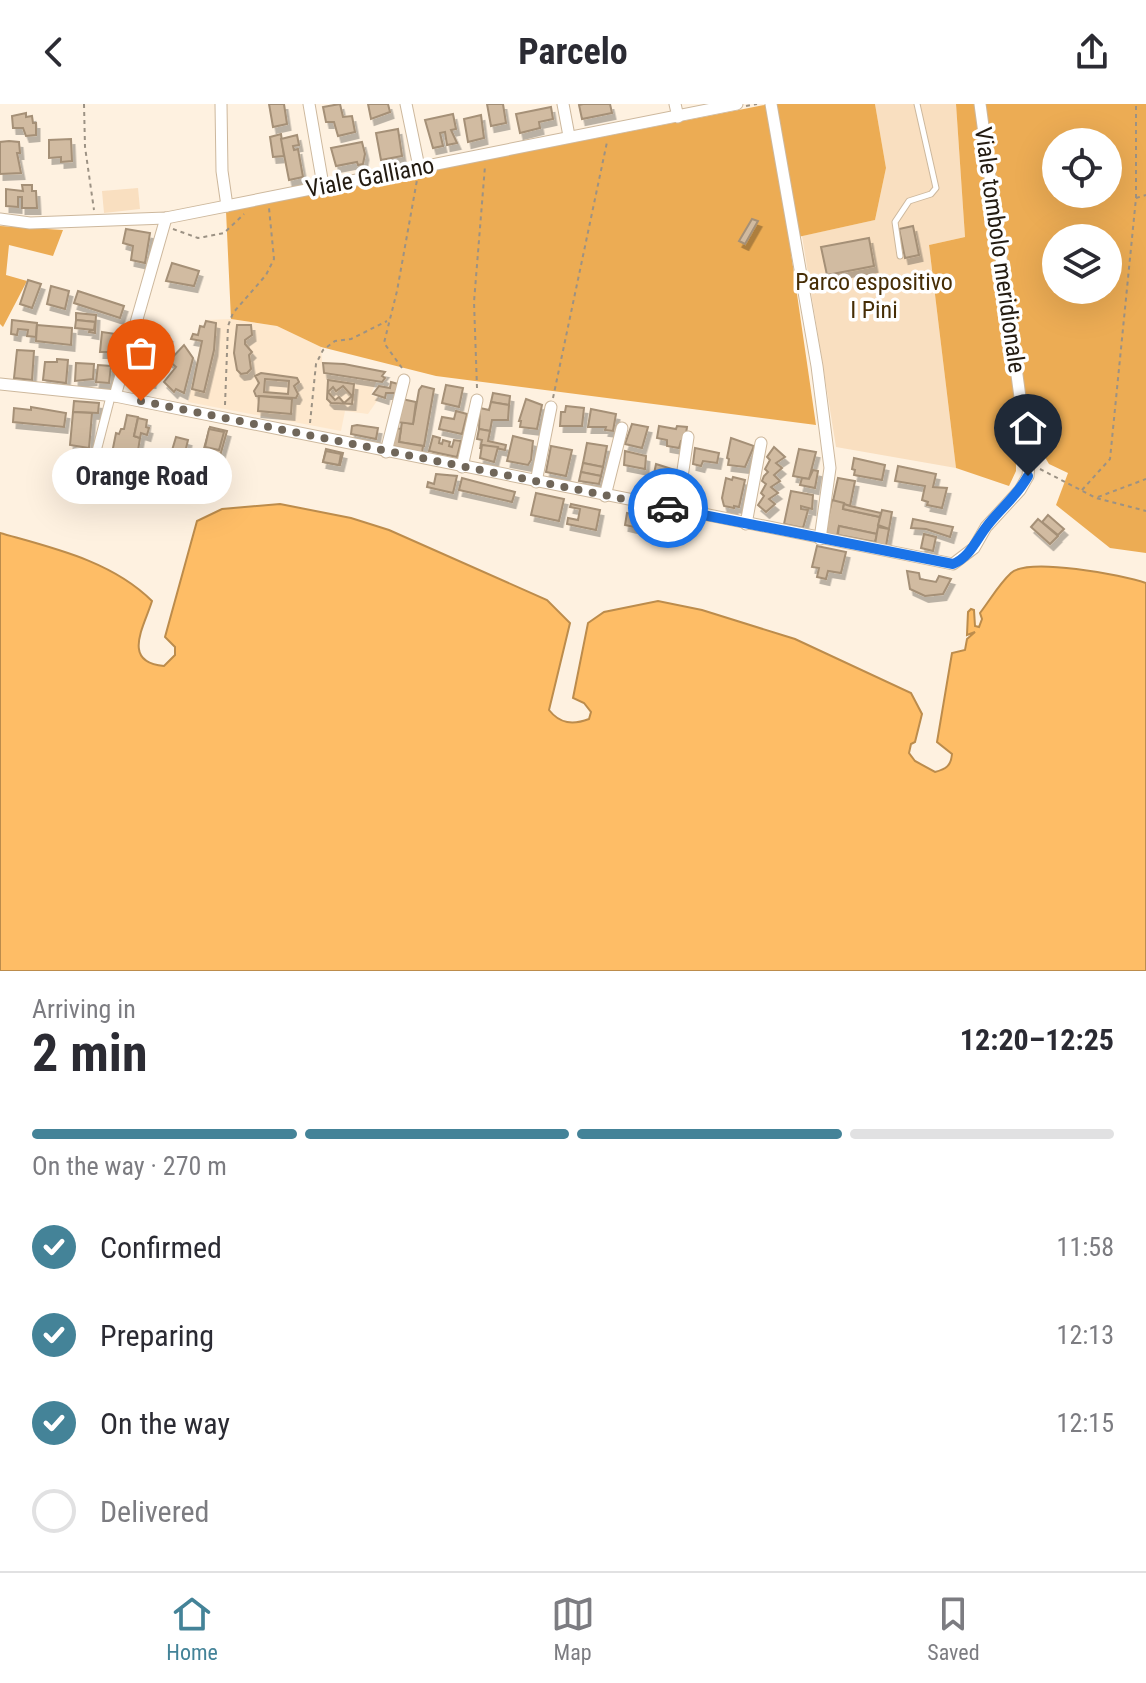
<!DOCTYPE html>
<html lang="en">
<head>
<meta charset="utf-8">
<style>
	body { margin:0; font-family:"Roboto Condensed",sans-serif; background:#f7f7f7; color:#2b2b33; height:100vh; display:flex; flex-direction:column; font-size:30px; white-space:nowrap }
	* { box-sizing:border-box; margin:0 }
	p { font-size:26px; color:#7c7c81 }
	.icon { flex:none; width:44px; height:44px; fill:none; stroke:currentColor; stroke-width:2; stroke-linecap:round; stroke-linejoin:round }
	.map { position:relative; height:867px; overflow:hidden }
	.side { display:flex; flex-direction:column; background:#fff; flex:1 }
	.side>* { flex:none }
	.buttons { position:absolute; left:1042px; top:24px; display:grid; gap:16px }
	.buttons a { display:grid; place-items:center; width:80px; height:80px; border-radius:50%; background:#fff; box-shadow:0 8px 32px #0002; font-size:40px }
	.pin { position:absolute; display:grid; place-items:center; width:68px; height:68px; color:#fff; margin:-82px -34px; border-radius:50% 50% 50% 0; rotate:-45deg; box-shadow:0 0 8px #0007 }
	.pin .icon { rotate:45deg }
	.courier { position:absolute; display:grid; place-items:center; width:80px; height:80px; margin:-40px; border:6px solid #1a73e8; border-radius:50%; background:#fff; color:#222; box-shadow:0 2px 10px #0007 }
	.bubble { position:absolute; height:56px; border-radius:28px; background:#fff; box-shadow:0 8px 32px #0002; font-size:26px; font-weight:700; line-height:56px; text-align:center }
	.overview em { font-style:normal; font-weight:700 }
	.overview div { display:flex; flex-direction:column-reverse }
	.overview { display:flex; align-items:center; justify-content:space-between; height:136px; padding:0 32px }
	h1 { font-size:52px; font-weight:700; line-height:60px }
	.bar { display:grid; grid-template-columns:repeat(4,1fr); gap:12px 8px; align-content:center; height:96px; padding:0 32px }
	.bar i { height:10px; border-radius:6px; background:#e1e1e2 }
	.bar .current { background:#448398 }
	.bar p { grid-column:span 4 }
	ol { padding:0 32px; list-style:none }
	li { display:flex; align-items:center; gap:24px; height:88px }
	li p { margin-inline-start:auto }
	li .icon { padding:8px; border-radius:50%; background:#448398; color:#fff; stroke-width:4 }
	li:last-child { color:#7c7c81 }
	li i { width:44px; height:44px; border:4px solid #e1e1e2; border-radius:50% }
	header { display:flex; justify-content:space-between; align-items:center; height:104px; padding:0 32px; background:#fff; font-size:36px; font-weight:700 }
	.dock { display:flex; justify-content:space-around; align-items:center; height:112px; border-top:2px solid #e1e1e2; background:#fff; font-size:22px; color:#7c7c81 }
	.dock a { display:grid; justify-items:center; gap:4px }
	.dock .current { color:#448398 }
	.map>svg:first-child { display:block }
	.built { fill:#fee8cd }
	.green { fill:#f9dfc0 }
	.forest { fill:#ecac54; fill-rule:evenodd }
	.water { fill:#febd66; stroke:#bc8c4c; stroke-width:2 }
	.building { fill:#d1bba1; stroke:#a59077; stroke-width:2; fill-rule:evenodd; filter:url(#shadow) }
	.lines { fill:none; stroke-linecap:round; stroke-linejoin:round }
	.service-casing { stroke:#cdb89d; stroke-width:7 }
	.pedestrian-casing { stroke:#cdb89d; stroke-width:10 }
	.minor-casing { stroke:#cdb89d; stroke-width:13 }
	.path { stroke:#9c9284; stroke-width:2; stroke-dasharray:4 4; stroke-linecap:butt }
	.service { stroke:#fff; stroke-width:5 }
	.pedestrian { stroke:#fff; stroke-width:8 }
	.minor { stroke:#fff; stroke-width:11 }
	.done { stroke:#706659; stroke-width:8; stroke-dasharray:0 14.4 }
	.route { stroke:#1a73e8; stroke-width:10 }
	.labels { text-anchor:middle; stroke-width:7; stroke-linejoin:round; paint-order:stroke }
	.street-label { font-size:24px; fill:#231b11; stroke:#fff }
	.park-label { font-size:24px; fill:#462d05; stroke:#fff }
</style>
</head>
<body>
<header><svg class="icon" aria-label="back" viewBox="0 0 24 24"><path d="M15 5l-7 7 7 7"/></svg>Parcelo<svg class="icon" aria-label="share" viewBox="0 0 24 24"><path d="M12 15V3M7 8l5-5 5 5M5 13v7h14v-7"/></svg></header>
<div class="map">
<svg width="1146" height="867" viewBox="0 0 1146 867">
	<defs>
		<filter id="shadow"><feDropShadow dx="3.5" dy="6" stdDeviation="0" flood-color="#0004"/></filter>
	</defs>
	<rect width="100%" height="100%" fill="#fef1e0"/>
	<path class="built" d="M231,215L277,222L321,243L323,270L376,278L371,291L379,294L368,310L345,307L341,327L188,298L201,238L198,236L204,224L205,216Z"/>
	<g class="green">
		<path d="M875,0H956L965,133L929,141L956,364L836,343L802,132L875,116L886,64Z"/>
		<path d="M138,84L140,105L104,109L102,87Z"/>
	</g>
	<g class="forest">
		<path d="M769,0H875L886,64L875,116L789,135L816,321L436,272L321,243L277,222L231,215L226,107Z"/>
		<path d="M956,0H1146V449L1110,444L1056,401L1068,369L1049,360L1043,350L1016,355V367L1009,382L956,364L929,141L965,133ZM1056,38H1108V90H1056ZM1056,134H1108V186H1056Z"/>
		<path d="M0,122L63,126L53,152L9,141L6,171L27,177L3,223L0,220Z"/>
	</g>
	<path class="water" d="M280,400L351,414L389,426L547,496L570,519L549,606C560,620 573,621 589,615L591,608L584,599L573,594L588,519L604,508L658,497L702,506L795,535L911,589L922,610L915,638L911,640L909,649L915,657L935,668C946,665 951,662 952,650L937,638L952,549L965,546L967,535L975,528L967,531L968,508L971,505L974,506L975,522L979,523L982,515L980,509C990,496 999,480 1011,469C1028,453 1123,471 1146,479V867H0V429C53,444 112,457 152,497C144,523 121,558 164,562L175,551V543L165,533L197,417L222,405Z"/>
	<g class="building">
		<path d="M269,0H284L287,20L273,23Z"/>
		<path d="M340,0L343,13L352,12L355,28L338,32L334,18H326L323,3Z"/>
		<path d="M368,0H388L390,8L371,15Z"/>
		<path d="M487,0H503L506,19L491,22Z"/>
		<path d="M583,0H610L612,9L582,15L579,1Z"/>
		<path d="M551,3L553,15L539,18L540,24L520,29L516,10Z"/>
		<path d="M26,9V13L32,12L33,19H36V31L26,32L23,24H13L12,12Z"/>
		<path d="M453,10L456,25L451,26L457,39L447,41L445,28L440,29L443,42L433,44L425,16Z"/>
		<path d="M481,11L484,34L468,38L464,15Z"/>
		<path d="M398,25L402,52L381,56L376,29Z"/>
		<path d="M281,30L284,52L273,53L270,33Z"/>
		<path d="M297,31L299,41L293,42L294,46L298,45L303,73L289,76L281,35Z"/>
		<path d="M71,35L72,57L61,58V53L49,54V36Z"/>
		<path d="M9,37L19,38L20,49H17L21,69L0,70V38Z"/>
		<path d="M362,38L365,50L363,60L358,61L357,58L336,62L331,44Z"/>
		<path d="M22,81H32V87H36L37,104H22V93H18V103L6,102V85L23,87Z"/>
		<path d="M752,115L758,117L745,140L739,137Z"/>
		<path d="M913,122L919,151L905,154L899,125Z"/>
		<path d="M126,125L150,129L145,159L131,156L133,142L123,139Z"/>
		<path d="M869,134L874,162L827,171L821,143Z"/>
		<path d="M172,159L199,167L194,182L166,177Z"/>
		<path d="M28,176L41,180L32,204L20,200Z"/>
		<path d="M51,182L69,187L65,205L47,200Z"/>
		<path d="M78,187L124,202L120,214L74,199Z"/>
		<path d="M76,209L96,211L95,229L89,228L90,226H94L95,218L76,216Z"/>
		<path d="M12,216L37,219L36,233L27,232L28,226L18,225L17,231L11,230Z"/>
		<path d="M76,216L95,218L94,226L75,224Z"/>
		<path d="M206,217L216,219L214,246L204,288L192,285L202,237L191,235L193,230L198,231L200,222L204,223Z"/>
		<path d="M37,221L72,224L71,241L36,237Z"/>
		<path d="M237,221H251L252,231L245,236V240L252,248L249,251L251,265L247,269L241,270L237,266L234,249Z"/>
		<path d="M102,228L116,230L115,248H100Z"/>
		<path d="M155,228L169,232L165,245L151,242Z"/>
		<path d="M184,241L193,254L184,289L176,285L174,288L164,278L176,263L169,257Z"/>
		<path d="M17,246L34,247L32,276L14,274Z"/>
		<path d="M145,246L157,249L152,278L133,276L138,253L143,254Z"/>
		<path d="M57,255L68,256L66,279L43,276L45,258H57Z"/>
		<path d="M76,259L94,260L93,275L75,277Z"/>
		<path d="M323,259L344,260L385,268L382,272L385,274L382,278L324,269Z"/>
		<path d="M98,261L111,262L109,279L96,278Z"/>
		<path d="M261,269L297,274L299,278L294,282L298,290L296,294L256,292L254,287L259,279L255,272ZM265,275L289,277L288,290L264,288Z"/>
		<path d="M328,276L354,280L352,300L331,299L327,295ZM343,282L352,292L344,299L339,293L335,296L328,288L333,283L336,287Z"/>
		<path d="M391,278L398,280L396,289H386L385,294L373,290L379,282L390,284Z"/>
		<path d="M446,281L463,284L459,303L442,299Z"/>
		<path d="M422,282L434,285L424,342L399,338L402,318L413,320L419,286Z"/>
		<path d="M493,289L510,292L509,301L491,298Z"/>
		<path d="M259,292L292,295L291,310L258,307Z"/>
		<path d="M402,295L416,298L413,320L397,318Z"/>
		<path d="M526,295L542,301L537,325L520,323L521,317H519Z"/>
		<path d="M74,297L99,299L98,309L73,308Z"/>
		<path d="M491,298L509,301L508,316H492L490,327L479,325L480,304L489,306Z"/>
		<path d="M566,302L584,304L582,322H560L561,308H565Z"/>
		<path d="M31,303L66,309L64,323L13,318L14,304L31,306Z"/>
		<path d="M591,305L616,310L613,327L605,326L606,323H588Z"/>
		<path d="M456,307L467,310L462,330L439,325L442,313L454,315Z"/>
		<path d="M73,308L92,309L89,344L70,341Z"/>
		<path d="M127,311L138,313L134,332L140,334L137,353L132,352L133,347L119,345L118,350L112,349L116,329L119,330L121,325H124Z"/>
		<path d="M138,314L147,316L146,323L149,324L147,331L141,329L140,334L134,332Z"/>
		<path d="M632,320L648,323L642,344L625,340Z"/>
		<path d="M357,321L378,324L376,335L351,330L352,322Z"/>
		<path d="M659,322L676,325L677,322L687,323L685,337H681L679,344L667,342V336L657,334Z"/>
		<path d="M210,323L227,327L220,352L203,348Z"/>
		<path d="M396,324L401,325L399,338L423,342L422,349L392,342Z"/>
		<path d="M209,325L224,328L219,346L205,343Z"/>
		<path d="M479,325L490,327L488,337L506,341L505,346L482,341L480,345L482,336L477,335Z"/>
		<path d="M433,332L440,334L439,339L442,340L443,336L450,338L449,342L452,343L454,336L461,337L457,353L429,347Z"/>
		<path d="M513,332L533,337L531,356L528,361L507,357Z"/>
		<path d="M176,333L188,336L183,357L170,353Z"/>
		<path d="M731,334L754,342L745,363L728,361L729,355L727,354Z"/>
		<path d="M587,339L607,342L603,363L583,359Z"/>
		<path d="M482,341L498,343L494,358L480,354Z"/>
		<path d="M551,342L572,346L566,372L546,368Z"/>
		<path d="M774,343L785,353L776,359L782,364L774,371L780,377L771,383L778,389L769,395L775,400L766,408L758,401L764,392L761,389L766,380L762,377L764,372L768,368L765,365L770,356L767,353Z"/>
		<path d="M695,344L719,349L717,359L703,357L701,362L693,360Z"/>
		<path d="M326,345L343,349L340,361L323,358Z"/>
		<path d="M799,345L816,348L809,375L793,372Z"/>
		<path d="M326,347L341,350L339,361L323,358Z"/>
		<path d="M625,347L646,352L645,365L624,361Z"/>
		<path d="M854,354L885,361L882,376L854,371L855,366L852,365Z"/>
		<path d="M583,359L603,363L601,372L581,368Z"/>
		<path d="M656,360L675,366L673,390L651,384Z"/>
		<path d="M898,362L936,370L933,383L947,384L942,404L927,401L928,398L922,396L925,382L895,377Z"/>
		<path d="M813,366L818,367L815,384L800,381L802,374L809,375Z"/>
		<path d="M581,368L601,372L599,380L579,377Z"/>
		<path d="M436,370L457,372L453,389L427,383L428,378L434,380Z"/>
		<path d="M733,373L745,376L739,403L734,402V404L724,402L722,394L726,374L732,376Z"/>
		<path d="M462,374L515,388L512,398L459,386Z"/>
		<path d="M838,374L855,377L850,402L833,397Z"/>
		<path d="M791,387L813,391L812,405L801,402V405L808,406L803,424L784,420Z"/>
		<path d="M536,389L564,395L559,417L531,411Z"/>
		<path d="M832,396L844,399L843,405L880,413L877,430L839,422L837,432L825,429Z"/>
		<path d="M571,400L600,406L596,426L567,420L568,414L578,416L580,405L570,403Z"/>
		<path d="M844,400L850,402L881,409L880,413L843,405Z"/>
		<path d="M882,406L892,408L889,425L878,421Z"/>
		<path d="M627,409L646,413L643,425L625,421Z"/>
		<path d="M1048,411L1064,425L1058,431L1042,418Z"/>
		<path d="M913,415L953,423L950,433L926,425L911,424Z"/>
		<path d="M1038,415L1058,432L1050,440L1031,423Z"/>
		<path d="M839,422L877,430L875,438L838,431Z"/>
		<path d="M878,423L889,425L886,442L875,440Z"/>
		<path d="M924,430L936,433L933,447L921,444Z"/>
		<path d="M817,442L846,448L841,469L828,467L826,475L817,473L819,464L812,463Z"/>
		<path d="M907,467L919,469L920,475L936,478L939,472L951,475L943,490L925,492L910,485Z"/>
	</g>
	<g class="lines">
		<defs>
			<path id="service" d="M900,152L895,118L909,97L931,90L936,84L917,0"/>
			<path id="pedestrian" d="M95,353L111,291"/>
			<g id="minor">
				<path d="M221,0L222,67L227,102"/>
				<path d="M309,0L323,81"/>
				<path d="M406,0L419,63"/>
				<path d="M563,0L569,32"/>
				<path d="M675,0L678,13"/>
				<path d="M771,0L817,262L830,364L820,435"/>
				<path d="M0,115L30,119L166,114L737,0"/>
				<path d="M0,280L115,292L953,460L974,444L986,423L1020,386L1028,372L1029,359L980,0"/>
				<path d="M115,292L166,114"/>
				<path d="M386,348L404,276"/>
				<path d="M462,363L477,296"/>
				<path d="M536,378L551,303"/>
				<path d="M605,392L622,324"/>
				<path d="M677,406L688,333"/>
				<path d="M746,420L761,339"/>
			</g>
		</defs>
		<use href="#service" class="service-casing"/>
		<use href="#pedestrian" class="pedestrian-casing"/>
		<use href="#minor" class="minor-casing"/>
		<g class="path">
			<path d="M84,0L85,43L94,106"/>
			<path d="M746,2L757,0"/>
			<path d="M1136,94L1146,91"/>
			<path d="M173,125L198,134L204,133L224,129L244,110"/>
			<path d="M402,264L384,239L397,187L417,76"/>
			<path d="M477,284L474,198L485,62"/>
			<path d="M553,294L607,38"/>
			<path d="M225,301L228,222L233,209L266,171L274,155L269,104"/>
			<path d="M310,319L316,260L323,246L335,237L351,235L387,217"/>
			<path d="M1040,365L1096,394L1146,407"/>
			<path d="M1082,386L1110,355L1136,94V0"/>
			<path d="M1098,393L1146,375"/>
		</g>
		<use href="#service" class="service"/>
		<use href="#pedestrian" class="pedestrian"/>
		<use href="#minor" class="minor"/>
	</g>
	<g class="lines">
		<path class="done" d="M141,297L668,404"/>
		<path class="route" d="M668,404L953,460C970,453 976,436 987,422C1000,405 1017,392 1028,372"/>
	</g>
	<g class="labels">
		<g class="street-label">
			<text transform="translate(370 73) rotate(-11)" y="8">Viale Galliano</text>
			<text transform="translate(1000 146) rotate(82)" y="8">Viale tombolo meridionale</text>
		</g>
		<g class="park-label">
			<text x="874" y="186">Parco espositivo<tspan x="874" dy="28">I Pini</tspan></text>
		</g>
	</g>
</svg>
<div class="buttons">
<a><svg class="icon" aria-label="locate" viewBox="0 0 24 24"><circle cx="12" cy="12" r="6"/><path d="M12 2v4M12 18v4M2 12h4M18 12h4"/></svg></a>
<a><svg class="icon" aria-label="layers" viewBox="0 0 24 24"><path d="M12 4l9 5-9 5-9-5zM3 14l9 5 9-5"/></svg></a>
</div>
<div class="pin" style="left:141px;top:297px;background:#ea580c"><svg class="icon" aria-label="bag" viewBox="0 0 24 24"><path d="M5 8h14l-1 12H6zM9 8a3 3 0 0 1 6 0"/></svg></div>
<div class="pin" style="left:1028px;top:372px;background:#1f2937"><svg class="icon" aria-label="home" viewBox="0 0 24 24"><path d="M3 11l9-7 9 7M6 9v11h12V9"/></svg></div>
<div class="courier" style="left:668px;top:404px"><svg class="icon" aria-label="car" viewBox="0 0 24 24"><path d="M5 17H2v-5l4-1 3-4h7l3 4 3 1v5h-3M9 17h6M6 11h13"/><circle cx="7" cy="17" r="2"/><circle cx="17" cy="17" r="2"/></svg></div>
<div class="bubble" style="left:52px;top:344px;width:180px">Orange Road</div>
</div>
<section class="side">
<div class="overview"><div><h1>2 min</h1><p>Arriving in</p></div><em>12:20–12:25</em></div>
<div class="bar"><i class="current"></i><i class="current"></i><i class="current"></i><i></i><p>On the way · 270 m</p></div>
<ol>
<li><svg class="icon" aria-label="check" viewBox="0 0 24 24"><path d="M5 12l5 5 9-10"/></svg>Confirmed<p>11:58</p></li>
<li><svg class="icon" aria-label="check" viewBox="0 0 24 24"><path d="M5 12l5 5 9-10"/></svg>Preparing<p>12:13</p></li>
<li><svg class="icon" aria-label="check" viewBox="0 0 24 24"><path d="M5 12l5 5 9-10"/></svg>On the way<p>12:15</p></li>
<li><i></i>Delivered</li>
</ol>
</section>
<nav class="dock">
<a class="current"><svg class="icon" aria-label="home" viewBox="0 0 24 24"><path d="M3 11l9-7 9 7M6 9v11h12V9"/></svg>Home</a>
<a><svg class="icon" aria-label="map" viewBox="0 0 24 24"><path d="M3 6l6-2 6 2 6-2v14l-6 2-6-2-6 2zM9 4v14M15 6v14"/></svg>Map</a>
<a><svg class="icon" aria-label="saved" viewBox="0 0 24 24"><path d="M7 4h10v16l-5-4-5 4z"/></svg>Saved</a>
</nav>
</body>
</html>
